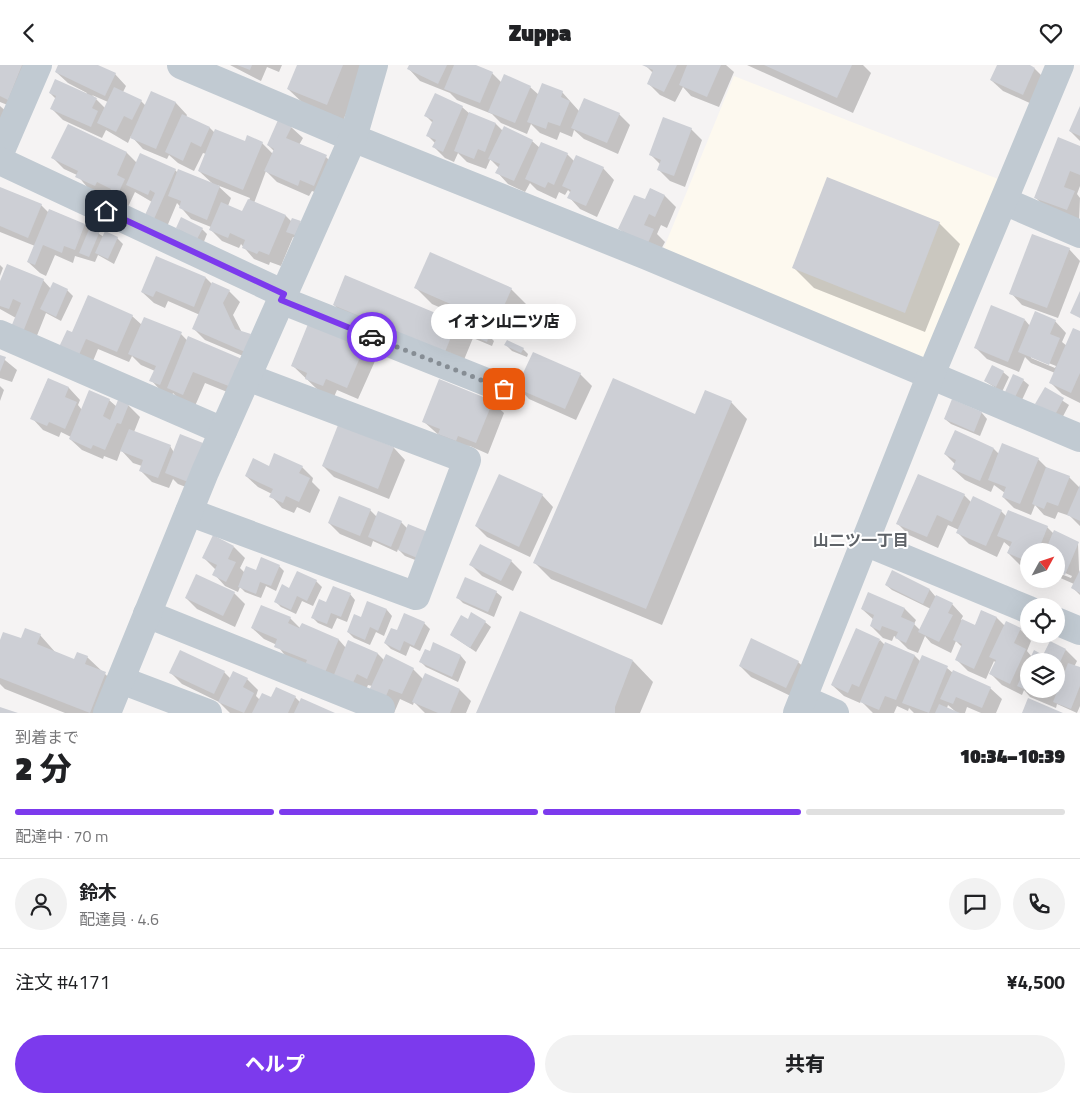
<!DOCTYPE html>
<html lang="ja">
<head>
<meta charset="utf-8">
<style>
	body { margin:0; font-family:"Titillium Web","Noto Sans JP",sans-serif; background:#f2f2f2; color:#202124; height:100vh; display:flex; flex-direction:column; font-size:19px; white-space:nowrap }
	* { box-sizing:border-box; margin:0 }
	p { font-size:16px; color:#757577 }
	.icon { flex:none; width:28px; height:28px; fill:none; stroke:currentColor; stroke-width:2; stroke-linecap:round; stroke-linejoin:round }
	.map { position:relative; height:648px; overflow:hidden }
	.sheet { display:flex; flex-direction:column; background:#fff; flex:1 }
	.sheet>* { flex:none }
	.needle { width:32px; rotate:50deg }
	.tools { position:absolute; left:1020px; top:478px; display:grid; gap:10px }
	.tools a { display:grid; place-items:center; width:45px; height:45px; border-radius:50%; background:#fff; box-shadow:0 5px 20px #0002; font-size:25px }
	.pin { position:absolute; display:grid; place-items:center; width:42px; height:42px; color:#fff; margin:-21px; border-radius:10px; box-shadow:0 2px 8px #0006 }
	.courier { position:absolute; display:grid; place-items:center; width:50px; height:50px; margin:-25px; border:4px solid #7c3aed; border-radius:50%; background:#fff; color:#222; box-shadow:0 1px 6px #0007 }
	.bubble { position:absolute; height:35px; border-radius:18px; background:#fff; box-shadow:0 5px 20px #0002; font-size:16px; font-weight:800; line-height:35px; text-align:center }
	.headline em { font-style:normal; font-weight:800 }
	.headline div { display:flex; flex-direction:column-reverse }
	.headline { display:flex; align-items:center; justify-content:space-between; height:85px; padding:0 15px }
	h1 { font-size:32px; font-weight:800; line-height:38px }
	.bar { display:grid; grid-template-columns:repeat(4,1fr); gap:8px 5px; align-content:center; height:60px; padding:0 15px }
	.bar i { height:6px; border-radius:4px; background:#e0e0e0 }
	.bar .selected { background:#7c3aed }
	.bar p { grid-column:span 4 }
	.line { display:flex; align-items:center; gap:12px; padding:0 15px; border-top:1px solid #e0e0e0 }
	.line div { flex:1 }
	.round { display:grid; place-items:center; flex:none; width:52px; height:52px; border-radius:26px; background:#f2f2f2 }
	.action { display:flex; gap:10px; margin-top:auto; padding:10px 15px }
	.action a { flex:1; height:58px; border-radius:30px; background:#7c3aed; color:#fff; font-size:20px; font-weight:800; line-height:58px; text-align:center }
	.action a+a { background:#f2f2f2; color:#202124 }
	header { display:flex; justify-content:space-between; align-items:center; height:65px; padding:0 15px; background:#fff; font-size:22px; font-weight:800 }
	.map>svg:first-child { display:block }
	.commercial { fill:#fdf9ef }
	.shadow { fill:#0003; fill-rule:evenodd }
	.building { fill:#cdcfd5 }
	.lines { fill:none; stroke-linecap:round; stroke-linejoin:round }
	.minor { stroke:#c1cad2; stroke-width:28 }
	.tertiary { stroke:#c1cad2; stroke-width:28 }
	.done { stroke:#868d94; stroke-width:5; stroke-dasharray:0 9 }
	.route { stroke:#7c3aed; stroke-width:6 }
	.labels { text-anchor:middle; stroke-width:4; stroke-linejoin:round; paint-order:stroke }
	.neighbourhood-label { font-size:16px; font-weight:bold; fill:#5f6368; stroke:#fff }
</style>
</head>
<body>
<header><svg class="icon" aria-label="back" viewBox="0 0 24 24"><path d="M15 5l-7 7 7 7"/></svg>Zuppa<svg class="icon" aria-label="heart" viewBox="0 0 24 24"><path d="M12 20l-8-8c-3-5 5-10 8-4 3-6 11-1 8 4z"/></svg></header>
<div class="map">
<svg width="1080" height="648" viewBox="0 0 1080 648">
	<rect width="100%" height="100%" fill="#f5f3f3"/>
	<path class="commercial" d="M734,11L1011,119L935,304L663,185Z"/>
	<g class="shadow">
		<path d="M0,0H23L20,45L0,37Z"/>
		<path d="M60,0H95L115,9L126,21L123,27L141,36L146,41L152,28L176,38L187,50L186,52L210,63L215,68L246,78H262L273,89L274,86L268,80L291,62L303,73L299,80L326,92L337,103L325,131L312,126L309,131L277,117L266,106L254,138L286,151L292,157L300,158L305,163L300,175L293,172L281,201L270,197L269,200L254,194L241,179L239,183L222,176L210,164L211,162L191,154L177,138L166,164L147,150L152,137L135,127L127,144L121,141L108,128L106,131L88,123L77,110L64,104L53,93L68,61L127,88L137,98L175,105L178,108L214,120L199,106L206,89L203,88L194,106L178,98L169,90L167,94L143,84L131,71L128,78L106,65L102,73L63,55L52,44L56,34L50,28L86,30L87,28L68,18L56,7ZM92,30L108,37L105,43ZM217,120L250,133L243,148L228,141L231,133Z"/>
		<path d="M230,0H282L279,7L267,2L261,16Z"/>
		<path d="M298,0H366L343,56L305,40L288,24Z"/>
		<path d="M410,0H472L492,8L502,18L530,22L539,30L562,27L579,46L619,49L630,60L618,89L584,74L574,65L572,72L560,67L557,75L540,68L531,59L527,69L501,58L492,49L457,35L450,28L420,16L409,4Z"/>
		<path d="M645,0H726L734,7L719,42L691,31L683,22L675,37L660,30L648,18L653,8Z"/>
		<path d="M747,0H863L871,8L853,48Z"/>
		<path d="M998,0H1026L1035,4L1046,15L1034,40L1003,26L991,15Z"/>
		<path d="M0,41L15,54L0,88Z"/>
		<path d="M462,42L470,49L496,59L503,66L532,76L540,83L567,89L575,97L603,103L614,115L597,152L580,144L569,132L571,128L568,125L565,130L559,127L556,134L537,125L530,118L525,127L508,119L497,107L499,103L491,95H490L486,104L467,97L458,88L454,97L445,93L434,82L435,78L428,71L433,58L426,51Z"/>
		<path d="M1080,44V76L1070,66Z"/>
		<path d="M691,64L702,75L685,122L670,116L659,105L661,100L651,90Z"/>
		<path d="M1080,82V121L1077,129L1080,133L1079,156L1047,144L1035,132Z"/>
		<path d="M0,123L41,140L49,148L50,145L85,160L104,172L117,173L123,179L114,199L98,190L95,197L75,191L73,198L55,190L46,211L40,208L28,197L35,181L0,167Z"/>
		<path d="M651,124L665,131L676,142L667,163L661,160L657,169L665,177L659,188L631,175L620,164L646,136Z"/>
		<path d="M939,158L960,179L925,267L814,223L794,203Z"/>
		<path d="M177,163L202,164L207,169L203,179L183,168Z"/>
		<path d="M1069,184L1080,196L1058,253L1022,240L1011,228Z"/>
		<path d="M0,200L3,203L0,211Z"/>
		<path d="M346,212L457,258L467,268L489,271L494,276L492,281L473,273L461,302L351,257L334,240Z"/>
		<path d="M206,213L213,220L229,226L240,237L233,250L257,297L205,275L194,264L200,250L168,236L165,243L154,238L142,227Z"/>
		<path d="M43,215L51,224L67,225L73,231L61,256L46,248L34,278L24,274L16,253L0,244V220Z"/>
		<path d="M416,223L511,224L527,240L512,274L432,239Z"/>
		<path d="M132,251L142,260L181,269L242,333L205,318L195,341L179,334L173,328L172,331L162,327L151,315L155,306L141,300L132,291L129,297L98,284L91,301L72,293L73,269Z"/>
		<path d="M1025,255L1030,261L1055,256L1066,268L1062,277L1067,281L1080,268V338L1062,329L1051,318L1055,308L1031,298L1025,292L1019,307L987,294L975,282ZM1031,291L1056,301L1055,303L1031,293Z"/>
		<path d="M309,261L363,285L375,296L358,334L337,325L334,332L318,325L292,300Z"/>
		<path d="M506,280L523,284L528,289L527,292L512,286Z"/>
		<path d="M0,291L17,305L12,317L0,313Z"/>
		<path d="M1003,307L1009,312L1002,327L985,316Z"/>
		<path d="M580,309L592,321L576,355L529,334L518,322Z"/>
		<path d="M48,314L69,323L80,335L78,340L82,345L109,335L117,342L128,340L140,352L134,367L170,381L199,427L178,419L173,414L169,423L152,417L140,405L142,401L133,398L121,385L117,396L104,391L103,394L82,385L70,374L71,372L61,367L59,372L43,365L32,353Z"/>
		<path d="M1023,315L1029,320L1021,337L1012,333Z"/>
		<path d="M0,321L4,325L0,336Z"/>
		<path d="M1045,324L1069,340L1061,355L1042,344Z"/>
		<path d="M953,336L982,348L987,354L980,371L951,359L945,354Z"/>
		<path d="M492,337L504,348L488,389L470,381L450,380L423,356Z"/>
		<path d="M731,337L747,354L662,560L551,514L535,498Z"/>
		<path d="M339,361L394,383L405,395L389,434L334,412L323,401Z"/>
		<path d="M994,384L999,389L1038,394L1047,403L1069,412L1080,423V461L1070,451L1058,447L1055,454L1044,450L1035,440L1031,450L1014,443L1003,432L1005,428L994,420L991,427L965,415L953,404L955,399L945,389Z"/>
		<path d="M302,402L313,413L312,417L320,425L310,448L297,442L294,448L282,443L271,431L272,429L258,422L246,411Z"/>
		<path d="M542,430L553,442L530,492L487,472L476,461Z"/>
		<path d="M964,430L971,437L1001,446L1006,451L1009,446L1047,462L1054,469L1078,478L1080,530L1072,522L1074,519L1056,511V507L1071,513L1072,511L1056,504V486H1029V503L1020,500L1008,488L1010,482L1004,477L997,492L969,479L958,468L959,465L948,460L938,483L909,470L898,459Z"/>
		<path d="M370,445L377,452L401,457L407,463L428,500L405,491L398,484L397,487L373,476L371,482L340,469L329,458Z"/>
		<path d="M234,482L245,493L240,503L245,508L279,501L284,506L276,526L266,521L261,533L245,527L240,522L238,527L225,521L214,509L216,505L204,493Z"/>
		<path d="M511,496L522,507L513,526L482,511L471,500Z"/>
		<path d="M316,516L322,522L313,541L302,536L296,549L281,542L276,537Z"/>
		<path d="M886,520L930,525L935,531L952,539L963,551L961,555L975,561L982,546L997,553L1005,561L1020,564L1031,576L1027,586L1032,592L1044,591L1066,585L1077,596L1074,602L1080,604V641L1077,648L1057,639L1056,643L1030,632L1024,625L1022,630L1002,620L991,609L996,598L994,596L986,614L968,606L957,595L962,582L956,576L951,588L931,578L925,571L918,588L908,584L897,573L894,571L892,576L883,573L871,561L874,555L862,544L868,529L905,544L916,555L914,559L920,565L931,544L892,525ZM1029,596H1056V624H1029Z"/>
		<path d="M496,527L502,532L494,552L463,538L458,533Z"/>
		<path d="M234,528L245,539L235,562L197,544L186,533Z"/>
		<path d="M350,529L355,535L347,557L337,553L332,564L318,558L313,553L327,538Z"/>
		<path d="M368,538L387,545L392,551L384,571L376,567L370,580L354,573L348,567L361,554Z"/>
		<path d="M290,553L301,564L302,560L339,575L346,583L378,589L384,595L413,604L423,614L460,625L471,636L466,648H425L414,637L413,640L400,634L394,648L372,621L368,620L363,631L287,593L277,580L264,574L252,563Z"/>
		<path d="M468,556L485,557L491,562L476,587L451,570Z"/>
		<path d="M424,558L430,564L420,586L410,581L406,591L391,584L385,578L398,567Z"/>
		<path d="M40,570L56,588L75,596L87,592L122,625L113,648H65L5,624L0,619V578Z"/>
		<path d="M880,575L885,580L915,591L921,597L922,592L947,603L953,608L990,623L1002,634L996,648H981L967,642L965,648H914L909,643L908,646L897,641L894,648H873L861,636L860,638L844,631L832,620ZM948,640L956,647L947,643Z"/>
		<path d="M434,579L461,591L466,597L458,617L426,602L421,597L430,588Z"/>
		<path d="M633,596L653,617L640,648H478Z"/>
		<path d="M798,597L810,608L797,634L751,612L740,601Z"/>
		<path d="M224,607L231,614H247L258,625L256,631L260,635L295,632L300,637L332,648H230L219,637L182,619L171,608Z"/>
	</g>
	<g class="building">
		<path d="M0,0H22L8,35L0,31Z"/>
		<path d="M58,0H98L116,8L105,31L55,7Z"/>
		<path d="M237,0H252L250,5Z"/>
		<path d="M297,0H343L327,40L287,24Z"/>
		<path d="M409,0H447L438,19L407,4Z"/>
		<path d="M454,0H476L493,7L480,38L444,24Z"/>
		<path d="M642,0H677L664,27L647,19L653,5Z"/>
		<path d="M687,0H721L707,32L679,20Z"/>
		<path d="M764,0H852L837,33Z"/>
		<path d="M997,0H1030L1035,3L1023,30L990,15Z"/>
		<path d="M504,9L531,21L515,58L488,47Z"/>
		<path d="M55,14L97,33L92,43L98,46L91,62L50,44L56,31L49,28Z"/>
		<path d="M542,18L563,26L561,32L570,36L560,61L548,57L546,64L527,57Z"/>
		<path d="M114,22L142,35L132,55L124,51L116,67L97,58Z"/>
		<path d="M151,26L176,37L156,84L130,73Z"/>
		<path d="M435,28L463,41L443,87L432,82L436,75L426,71L433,55L424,51Z"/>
		<path d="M584,33L620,48L607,78L571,63Z"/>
		<path d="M1080,41V71L1069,66Z"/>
		<path d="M469,47L496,58L485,87L478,84L474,94L454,86Z"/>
		<path d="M182,49L210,62L201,82L191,77L183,96L165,87Z"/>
		<path d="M663,52L692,63L674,111L657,105L661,95L649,90Z"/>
		<path d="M278,55L292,61L286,73L327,90L314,121L300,115L298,121L264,106L274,84L267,80Z"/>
		<path d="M68,59L127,87L117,110L125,114L116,133L108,130L111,124L97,117L95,121L75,112L78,106L51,93Z"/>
		<path d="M504,61L533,75L514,116L495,108L500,99L488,94Z"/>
		<path d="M215,64L245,76L247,70L263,77L243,125L198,106Z"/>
		<path d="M1058,72L1080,81V110L1070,106L1064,122L1075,126L1067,145L1034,133Z"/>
		<path d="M541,77L568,88L554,120L548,117L545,123L525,114Z"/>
		<path d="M140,88L176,104L154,154L145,150L155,128L150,125L148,130L126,120Z"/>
		<path d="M576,90L604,102L586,141L567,133L571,125L562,121Z"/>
		<path d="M178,104L220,121L207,155L179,143L181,136L168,131Z"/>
		<path d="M827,112L940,157L905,248L792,203Z"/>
		<path d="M0,122L42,139L28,173L0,161Z"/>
		<path d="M650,123L665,130L655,152L649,149L644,160L654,164L648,178L618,164L634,130L645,134Z"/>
		<path d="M248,134L286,150L269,190L259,186L257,189L242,183L245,175L230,168L228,173L209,165L221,137L242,146Z"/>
		<path d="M49,144L85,159L75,185L64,181L62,188L43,180L35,200L27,197Z"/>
		<path d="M181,152L203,163L197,174L176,163Z"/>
		<path d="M292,153L301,156L295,170L286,167Z"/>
		<path d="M90,162L100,166L89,192L79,188Z"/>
		<path d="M105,166L118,172L108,194L95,188Z"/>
		<path d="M1032,169L1070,183L1047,243L1009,229Z"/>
		<path d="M430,187L512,223L496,259L414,223Z"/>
		<path d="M156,191L206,212L194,242L156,226L153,232L141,227Z"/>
		<path d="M7,199L44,214L23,267L11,262L21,238L13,234L9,244L0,241V216Z"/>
		<path d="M345,210L457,257L445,287L333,240Z"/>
		<path d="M53,217L68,224L56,252L40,244Z"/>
		<path d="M212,217L230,225L223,238L235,264L251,269L245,287L192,264Z"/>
		<path d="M1080,226V253L1070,248Z"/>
		<path d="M88,230L133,250L117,287L86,274L79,290L59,282L67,265L72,267Z"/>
		<path d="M991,240L1025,254L1008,297L974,283Z"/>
		<path d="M1035,246L1056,255L1050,269L1060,273L1049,300L1018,287Z"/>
		<path d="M144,252L182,267L160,320L149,316L156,301L128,289Z"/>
		<path d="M308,259L364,283L347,323L326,314L323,321L305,314L307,308L291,301Z"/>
		<path d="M469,261L489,270L487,277L466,268Z"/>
		<path d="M1073,263L1080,266V308L1071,328L1049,318Z"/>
		<path d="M188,271L242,294L231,322L193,307L183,330L167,323Z"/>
		<path d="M507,275L524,283L521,288L504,280Z"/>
		<path d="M533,287L581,308L565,344L516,323Z"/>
		<path d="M0,290L6,292L0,307Z"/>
		<path d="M992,300L1004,306L996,322L984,316Z"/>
		<path d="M1013,309L1024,314L1015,332L1005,327Z"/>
		<path d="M48,313L69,322L65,332L77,337L65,364L49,357L47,361L30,354Z"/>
		<path d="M613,313L695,349L705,325L732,336L646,544L533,498Z"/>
		<path d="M439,314L493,336L476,378L458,371L456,376L438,369L440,364L422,357Z"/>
		<path d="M1045,322L1064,333L1055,350L1035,339Z"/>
		<path d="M89,325L110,334L103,351L110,355L118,335L129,339L121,359L117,358L105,385L93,380L91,384L69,374Z"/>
		<path d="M952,334L982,347L974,367L944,354Z"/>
		<path d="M338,360L394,382L378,424L322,401Z"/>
		<path d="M129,364L171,380L158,413L139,406L143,395L120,386Z"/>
		<path d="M955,365L994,383L980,416L952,404L956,395L944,389Z"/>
		<path d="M180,369L203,378L188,417L165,408Z"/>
		<path d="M1002,378L1039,393L1020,439L1002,432L1006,422L988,415Z"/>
		<path d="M274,388L303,401L299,408L310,413L299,437L286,431L283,438L269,432L273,424L245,411L253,393L269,401Z"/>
		<path d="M1046,402L1070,411L1058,441L1047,437L1044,444L1032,439Z"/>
		<path d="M499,409L543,429L519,482L475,461Z"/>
		<path d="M918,409L965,429L952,457L937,450L927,472L896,459Z"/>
		<path d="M1080,420V456L1067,450Z"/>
		<path d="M339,431L371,444L360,471L328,458Z"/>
		<path d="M973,431L1002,445L986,481L956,468Z"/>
		<path d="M1008,445L1048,461L1038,486H1029V497L1007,488L1012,477L997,471Z"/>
		<path d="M378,446L402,456L391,482L368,472Z"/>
		<path d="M408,459L433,469L422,495L398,485Z"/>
		<path d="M1054,465L1079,477L1065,510L1056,506V486H1045Z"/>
		<path d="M213,470L234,481L228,494L236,497L226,517L212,510L217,500L202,493Z"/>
		<path d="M480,479L512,495L501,516L469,500Z"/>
		<path d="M261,492L280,500L271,521L260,517L256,529L238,522L246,501L256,505Z"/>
		<path d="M892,505L930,524L923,539L885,520Z"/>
		<path d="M1080,505V528L1071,523Z"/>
		<path d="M297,506L317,515L307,536L297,531L291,545L274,537L282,519L289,523Z"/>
		<path d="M196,509L235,527L223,551L185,533Z"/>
		<path d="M465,512L497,526L488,547L456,533Z"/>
		<path d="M333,521L351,528L341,552L331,548L327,559L311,553L319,534L326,537Z"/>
		<path d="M868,527L905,543L901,552L915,558L906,578L895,573L898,567L882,561L880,566L870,561L874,550L861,544Z"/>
		<path d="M936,530L953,538L948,548L953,550L939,577L918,567Z"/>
		<path d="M367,536L387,544L378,566L370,562L365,575L347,567L354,549L361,552Z"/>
		<path d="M261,540L291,552L288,558L299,563L302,558L339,574L324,610L304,602L307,595L274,582L277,574L251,563Z"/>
		<path d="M981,545L997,552L974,604L955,595L962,579L953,575L962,554L975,560Z"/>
		<path d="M520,546L633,595L615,642V648H476Z"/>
		<path d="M471,547L486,556L470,583L450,570L461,550L468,554Z"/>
		<path d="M404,548L425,557L414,581L404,576L400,586L384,578L391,563L397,565Z"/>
		<path d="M1006,556L1021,563L1014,578L1026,584L1010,619L989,609L996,595L989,592Z"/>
		<path d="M25,563L41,569L37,579L74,594L77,587L88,591L85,599L106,607L90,648L0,613V575L3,567L21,573Z"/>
		<path d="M856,563L880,574L859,622L852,619L848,628L831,620Z"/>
		<path d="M751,573L799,596L786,623L739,601Z"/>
		<path d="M348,575L378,588L367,614L357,609L352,620L333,612Z"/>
		<path d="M1050,576L1066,584L1056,606V596H1029V624H1048L1044,633L1017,621L1034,585L1043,590Z"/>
		<path d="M433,577L461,590L452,612L419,597L425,584L430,586Z"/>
		<path d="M885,577L915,590L896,635L885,631L879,645L860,637Z"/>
		<path d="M180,585L225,606L214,629L169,608Z"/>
		<path d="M386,589L414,603L402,629L389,624L383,638L367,630Z"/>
		<path d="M922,590L948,601L929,648L902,638Z"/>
		<path d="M1068,598L1080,602V621L1071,644L1053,637Z"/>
		<path d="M953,605L991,622L982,643L956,632L953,639L940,634Z"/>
		<path d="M233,606L248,613L243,622L254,628L244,648L218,637Z"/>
		<path d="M425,608L460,624L450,648H438L412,637Z"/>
		<path d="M276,622L296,631L288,648H252L262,628L271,632Z"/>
		<path d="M301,633L335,648H294Z"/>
		<path d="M1028,633L1063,648H1022Z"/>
		<path d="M939,639L960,648H935Z"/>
		<path d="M0,642L18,648H0Z"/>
	</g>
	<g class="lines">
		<g class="minor">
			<path d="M181,0L353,73L647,191L1080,373"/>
			<path d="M0,88L38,0"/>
			<path d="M0,96L284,229"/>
			<path d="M1004,136L1080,169"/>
			<path d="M281,235L504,324"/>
			<path d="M0,269L223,366"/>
			<path d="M189,447L416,531L467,395L247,312"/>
			<path d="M865,477L1029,545"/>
			<path d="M147,549L381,643"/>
			<path d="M1056,556L1080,566"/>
			<path d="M121,615L208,648"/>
			<path d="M803,634L835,648"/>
			<path d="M797,648L930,312L1060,0"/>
		</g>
		<path class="tertiary" d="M107,648L205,407L353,73L374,0"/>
	</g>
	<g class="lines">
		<path class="done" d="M372,272L504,324"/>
		<path class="route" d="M106,146L284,229L281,235L372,272"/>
	</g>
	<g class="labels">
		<g class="neighbourhood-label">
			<text x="861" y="481">山二ツ一丁目</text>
		</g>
	</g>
</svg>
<div class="tools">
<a><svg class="needle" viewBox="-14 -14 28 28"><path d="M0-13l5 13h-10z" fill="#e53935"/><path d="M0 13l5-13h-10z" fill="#757577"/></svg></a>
<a><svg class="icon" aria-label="locate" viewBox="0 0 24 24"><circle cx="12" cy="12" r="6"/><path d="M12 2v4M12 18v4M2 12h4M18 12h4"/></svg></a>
<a><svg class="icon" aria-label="layers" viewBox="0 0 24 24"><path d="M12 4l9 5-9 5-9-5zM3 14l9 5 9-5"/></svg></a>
</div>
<div class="pin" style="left:504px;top:324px;background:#ea580c"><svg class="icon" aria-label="bag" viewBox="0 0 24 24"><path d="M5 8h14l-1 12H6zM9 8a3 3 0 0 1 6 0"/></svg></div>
<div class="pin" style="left:106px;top:146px;background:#1f2937"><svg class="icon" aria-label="home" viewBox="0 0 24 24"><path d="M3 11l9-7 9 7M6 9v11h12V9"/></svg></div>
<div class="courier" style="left:372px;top:272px"><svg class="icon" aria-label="car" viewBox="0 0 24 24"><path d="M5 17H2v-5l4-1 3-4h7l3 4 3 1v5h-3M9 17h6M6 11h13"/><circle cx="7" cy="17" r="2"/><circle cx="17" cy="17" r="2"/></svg></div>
<div class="bubble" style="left:431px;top:239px;width:145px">イオン山二ツ店</div>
</div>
<section class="sheet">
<div class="headline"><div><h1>2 分</h1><p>到着まで</p></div><em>10:34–10:39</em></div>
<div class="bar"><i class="selected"></i><i class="selected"></i><i class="selected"></i><i></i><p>配達中 · 70 m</p></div>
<div class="line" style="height:90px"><a class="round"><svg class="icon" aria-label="person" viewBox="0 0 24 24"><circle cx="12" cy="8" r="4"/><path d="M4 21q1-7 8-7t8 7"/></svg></a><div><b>鈴木</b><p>配達員 · 4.6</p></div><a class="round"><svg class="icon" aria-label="chat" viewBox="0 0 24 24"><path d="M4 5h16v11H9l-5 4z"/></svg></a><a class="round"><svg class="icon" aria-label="phone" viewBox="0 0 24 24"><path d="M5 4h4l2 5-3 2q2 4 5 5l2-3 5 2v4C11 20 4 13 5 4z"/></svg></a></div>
<div class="line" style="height:65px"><div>注文 #4171</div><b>¥4,500</b></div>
<div class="action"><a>ヘルプ</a><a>共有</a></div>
</section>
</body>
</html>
